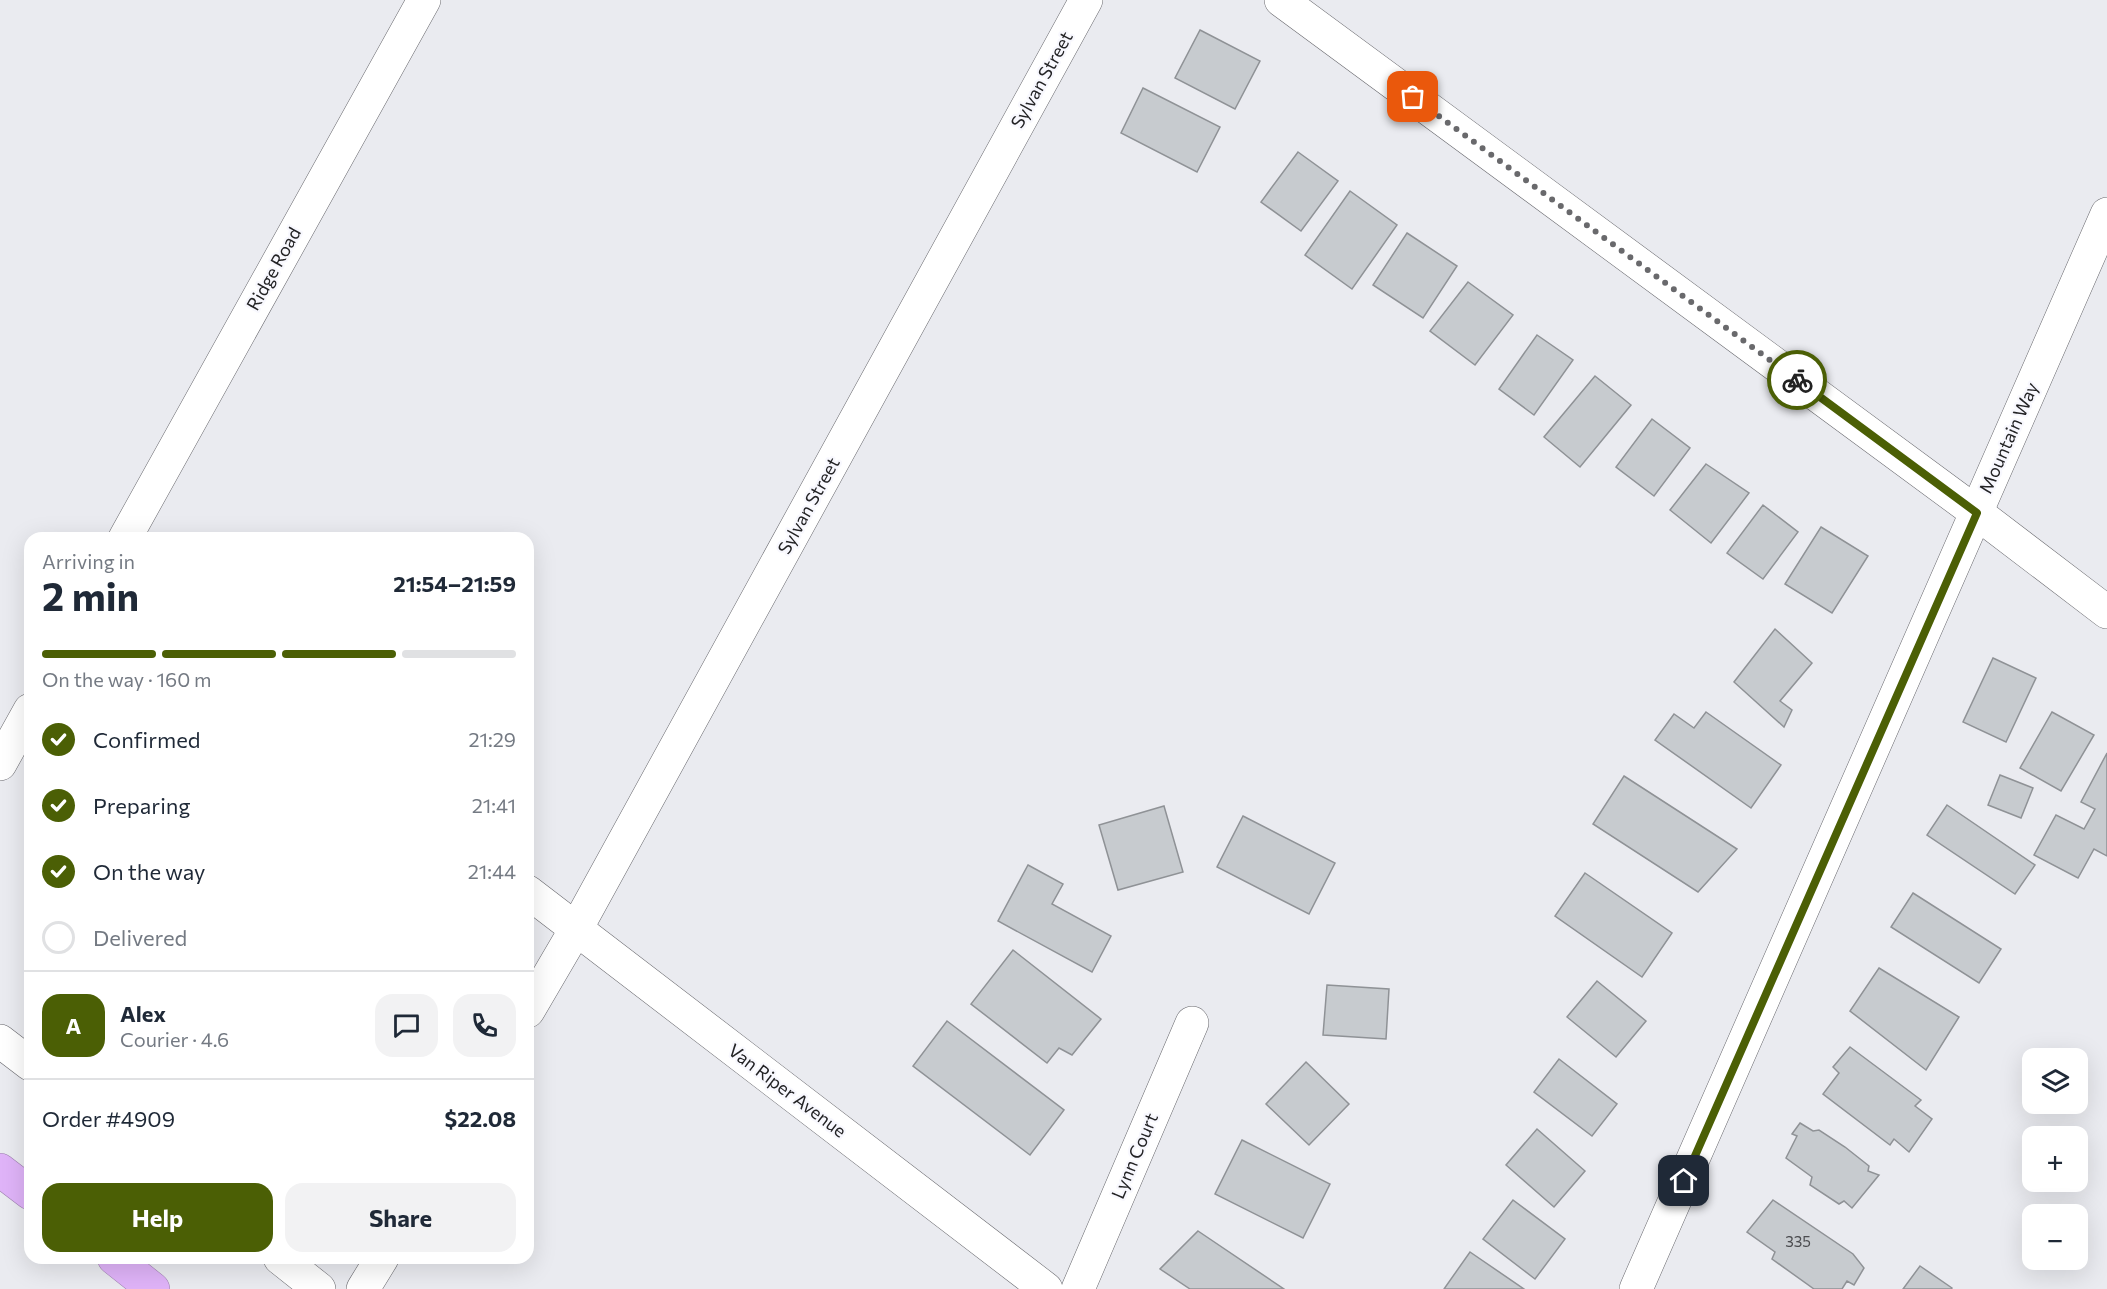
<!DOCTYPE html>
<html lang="en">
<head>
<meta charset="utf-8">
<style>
	body { margin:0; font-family:Commissioner,sans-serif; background:#f2f2f3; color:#1f2937; height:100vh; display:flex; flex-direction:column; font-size:22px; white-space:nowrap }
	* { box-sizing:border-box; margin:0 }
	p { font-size:20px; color:#747a83 }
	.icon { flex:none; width:33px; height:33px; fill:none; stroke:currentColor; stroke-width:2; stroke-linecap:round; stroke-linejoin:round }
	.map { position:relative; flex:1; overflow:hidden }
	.drawer { position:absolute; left:24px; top:532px; width:510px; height:732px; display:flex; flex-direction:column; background:#fff; border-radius:18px; box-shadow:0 6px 24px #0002 }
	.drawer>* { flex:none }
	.tools { position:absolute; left:2022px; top:1048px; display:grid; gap:12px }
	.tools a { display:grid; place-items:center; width:66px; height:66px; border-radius:12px; background:#fff; box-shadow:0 6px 24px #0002; font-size:30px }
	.pin { position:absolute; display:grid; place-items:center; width:51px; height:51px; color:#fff; margin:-26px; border-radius:12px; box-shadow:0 3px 9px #0006 }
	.courier { position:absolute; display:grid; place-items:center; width:60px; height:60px; margin:-30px; border:4px solid #4b5f05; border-radius:50%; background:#fff; color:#222; box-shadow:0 2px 8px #0007 }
	.overview em { font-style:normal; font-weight:700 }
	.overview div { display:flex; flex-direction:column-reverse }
	.overview { display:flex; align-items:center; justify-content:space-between; height:102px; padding:0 18px }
	h1 { font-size:39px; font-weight:700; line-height:45px }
	.bar { display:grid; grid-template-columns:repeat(4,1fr); gap:9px 6px; align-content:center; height:72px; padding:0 18px }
	.bar i { height:8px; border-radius:4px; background:#e0e1e3 }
	.bar .active { background:#4b5f05 }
	.bar p { grid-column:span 4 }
	.line { display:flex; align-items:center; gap:15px; padding:0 18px; border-top:2px solid #e0e1e3 }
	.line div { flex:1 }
	.round { display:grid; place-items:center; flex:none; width:63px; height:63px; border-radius:18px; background:#f2f2f3 }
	ol { padding:0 18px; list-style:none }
	li { display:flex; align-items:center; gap:18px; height:66px }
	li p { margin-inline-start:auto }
	li .icon { padding:6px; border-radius:50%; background:#4b5f05; color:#fff; stroke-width:4 }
	li:last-child { color:#747a83 }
	li i { width:33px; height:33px; border:3px solid #e0e1e3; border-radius:50% }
	.cta { display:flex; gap:12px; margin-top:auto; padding:12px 18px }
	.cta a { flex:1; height:69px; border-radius:18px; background:#4b5f05; color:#fff; font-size:24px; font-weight:700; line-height:69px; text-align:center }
	.cta a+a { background:#f2f2f3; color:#1f2937 }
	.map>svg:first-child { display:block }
	.building { fill:#c7cbcf; stroke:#8f9296; stroke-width:1.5 }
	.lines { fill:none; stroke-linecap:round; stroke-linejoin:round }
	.minor-casing { stroke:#68686d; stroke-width:34 }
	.highway-casing { stroke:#9d81ae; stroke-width:34 }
	.minor { stroke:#fff; stroke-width:33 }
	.highway { stroke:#dfb3f8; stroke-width:33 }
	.done { stroke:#69696c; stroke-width:6; stroke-dasharray:0 10.8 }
	.route { stroke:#4b5f05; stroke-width:8 }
	.labels { text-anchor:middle; stroke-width:4.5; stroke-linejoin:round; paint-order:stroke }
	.number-label { font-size:15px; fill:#4c4d50 }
	.street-label { font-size:18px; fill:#232325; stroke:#f8f8fe }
</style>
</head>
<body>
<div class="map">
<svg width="2107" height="1289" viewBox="0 0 2107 1289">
	<rect width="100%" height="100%" fill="#eaebf0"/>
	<g class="building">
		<path d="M1200,30L1260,61L1235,109L1175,78Z"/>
		<path d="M1143,88L1220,127L1197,172L1121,133Z"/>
		<path d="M1298,152L1338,181L1301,231L1261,202Z"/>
		<path d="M1350,191L1397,225L1352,289L1305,255Z"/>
		<path d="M1407,233L1457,266L1423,318L1373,285Z"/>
		<path d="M1468,282L1513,315L1475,365L1430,331Z"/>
		<path d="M1537,335L1573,360L1534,415L1499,389Z"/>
		<path d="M1595,376L1631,405L1580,467L1544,437Z"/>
		<path d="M1652,419L1690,448L1654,496L1616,467Z"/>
		<path d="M1706,464L1749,493L1711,543L1670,510Z"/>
		<path d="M1763,505L1798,532L1763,579L1727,553Z"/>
		<path d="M1821,527L1868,556L1832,613L1785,584Z"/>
		<path d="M1775,629L1812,663L1780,701L1792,710L1784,727L1734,682Z"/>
		<path d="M1993,658L2036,678L2006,742L1963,722Z"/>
		<path d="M1706,712L1781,765L1751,808L1655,740L1674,714L1694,728Z"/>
		<path d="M2052,712L2094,735L2061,791L2020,768Z"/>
		<path d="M2107,753V856L2094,849L2078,878L2034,855L2056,815L2084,829L2095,809L2081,802Z"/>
		<path d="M2000,775L2033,788L2021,818L1988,805Z"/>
		<path d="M1624,776L1737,849L1698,892L1593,824Z"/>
		<path d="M1947,805L2035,865L2015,894L1927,835Z"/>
		<path d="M1164,806L1183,872L1118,890L1099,825Z"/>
		<path d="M1243,816L1335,863L1309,914L1217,867Z"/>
		<path d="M1028,865L1063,884L1052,904L1111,936L1092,972L998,921Z"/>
		<path d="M1585,873L1672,933L1642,977L1555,916Z"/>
		<path d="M1913,893L2001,949L1979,983L1891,927Z"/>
		<path d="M1013,950L1101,1019L1072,1055L1059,1048L1047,1063L971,1004Z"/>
		<path d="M1879,968L1959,1017L1926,1070L1850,1011Z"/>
		<path d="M1597,981L1646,1021L1616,1057L1567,1017Z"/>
		<path d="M1327,985L1389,989L1386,1039L1323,1035Z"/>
		<path d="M947,1021L1064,1110L1030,1155L913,1066Z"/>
		<path d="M1850,1047L1921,1100L1915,1106L1932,1119L1909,1152L1894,1139L1890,1145L1823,1094L1839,1073L1833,1067Z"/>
		<path d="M1559,1059L1617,1104L1592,1136L1534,1092Z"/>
		<path d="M1306,1062L1349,1104L1309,1145L1266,1104Z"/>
		<path d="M1800,1123L1813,1131L1819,1130L1845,1147L1869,1166L1868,1171L1879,1175L1852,1208L1844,1201L1839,1204L1810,1185L1812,1177L1786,1158L1797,1136L1792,1134Z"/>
		<path d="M1537,1129L1585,1171L1554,1207L1506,1165Z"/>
		<path d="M1242,1140L1330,1184L1303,1238L1215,1194Z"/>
		<path d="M1513,1200L1565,1239L1535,1279L1483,1239Z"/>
		<path d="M1773,1200L1853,1254L1864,1268L1854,1285L1847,1281L1842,1289H1814L1772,1259L1775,1252L1747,1232Z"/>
		<path d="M1198,1231L1284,1289H1190L1160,1269Z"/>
		<path d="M1470,1252L1524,1289H1444Z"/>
		<path d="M1920,1266L1952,1288L1951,1289H1903Z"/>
	</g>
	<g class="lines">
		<defs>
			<g id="minor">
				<path d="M1281,0L1977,513L2107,612"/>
				<path d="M125,538L424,0"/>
				<path d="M0,764L30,710"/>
				<path d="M528,892L1046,1289"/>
				<path d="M528,1011L576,929L1086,0"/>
				<path d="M0,1041L30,1064"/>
				<path d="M280,1258L319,1289"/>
				<path d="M363,1289L382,1258"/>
				<path d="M1078,1289L1192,1023"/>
				<path d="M1636,1289L2107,214"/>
			</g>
			<g id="highway">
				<path d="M0,1170L30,1193"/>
				<path d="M114,1258L153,1289"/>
			</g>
		</defs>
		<use href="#minor" class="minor-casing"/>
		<use href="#highway" class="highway-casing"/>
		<use href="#minor" class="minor"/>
		<use href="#highway" class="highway"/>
	</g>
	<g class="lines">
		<path class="done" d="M1413,97L1797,380"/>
		<path class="route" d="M1684,1181L1977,513L1797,380"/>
	</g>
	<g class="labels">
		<g class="number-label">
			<text x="1798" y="1247">335</text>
		</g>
		<g class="street-label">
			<text transform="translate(1042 80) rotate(-61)" y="6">Sylvan Street</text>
			<text transform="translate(274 269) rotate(-61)" y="6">Ridge Road</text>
			<text transform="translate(2009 438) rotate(-66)" y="6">Mountain Way</text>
			<text transform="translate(809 506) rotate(-61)" y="6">Sylvan Street</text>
			<text transform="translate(787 1091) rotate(37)" y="6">Van Riper Avenue</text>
			<text transform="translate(1135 1156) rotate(-67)" y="6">Lynn Court</text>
		</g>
	</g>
</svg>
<div class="tools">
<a><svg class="icon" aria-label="layers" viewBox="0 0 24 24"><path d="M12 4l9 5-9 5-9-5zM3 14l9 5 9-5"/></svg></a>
<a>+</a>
<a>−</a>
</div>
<div class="pin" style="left:1413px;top:97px;background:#ea580c"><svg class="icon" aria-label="bag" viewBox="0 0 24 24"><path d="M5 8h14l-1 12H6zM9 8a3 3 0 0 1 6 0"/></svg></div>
<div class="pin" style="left:1684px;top:1181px;background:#1f2937"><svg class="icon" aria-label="home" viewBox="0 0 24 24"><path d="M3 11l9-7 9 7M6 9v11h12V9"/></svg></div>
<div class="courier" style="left:1797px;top:380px"><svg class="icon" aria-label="bike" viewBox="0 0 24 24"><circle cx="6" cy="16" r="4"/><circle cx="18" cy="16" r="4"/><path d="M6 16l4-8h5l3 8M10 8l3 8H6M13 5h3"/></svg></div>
<section class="drawer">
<div class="overview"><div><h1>2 min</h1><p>Arriving in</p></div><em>21:54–21:59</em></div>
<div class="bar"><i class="active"></i><i class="active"></i><i class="active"></i><i></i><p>On the way · 160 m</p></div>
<ol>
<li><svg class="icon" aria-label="check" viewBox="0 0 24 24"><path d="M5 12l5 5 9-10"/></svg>Confirmed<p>21:29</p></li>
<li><svg class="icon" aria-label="check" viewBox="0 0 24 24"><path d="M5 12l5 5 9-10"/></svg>Preparing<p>21:41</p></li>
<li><svg class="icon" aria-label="check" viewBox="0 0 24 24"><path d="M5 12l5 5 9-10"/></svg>On the way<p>21:44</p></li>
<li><i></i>Delivered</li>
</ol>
<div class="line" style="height:108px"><b class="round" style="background:#4b5f05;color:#fff">A</b><div><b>Alex</b><p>Courier · 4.6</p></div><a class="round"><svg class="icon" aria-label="chat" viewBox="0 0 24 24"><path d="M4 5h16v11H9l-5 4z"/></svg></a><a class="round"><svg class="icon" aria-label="phone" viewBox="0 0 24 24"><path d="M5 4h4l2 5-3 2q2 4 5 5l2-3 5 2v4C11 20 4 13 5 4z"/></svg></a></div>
<div class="line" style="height:78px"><div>Order #4909</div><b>$22.08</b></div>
<div class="cta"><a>Help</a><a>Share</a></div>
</section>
</div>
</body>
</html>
